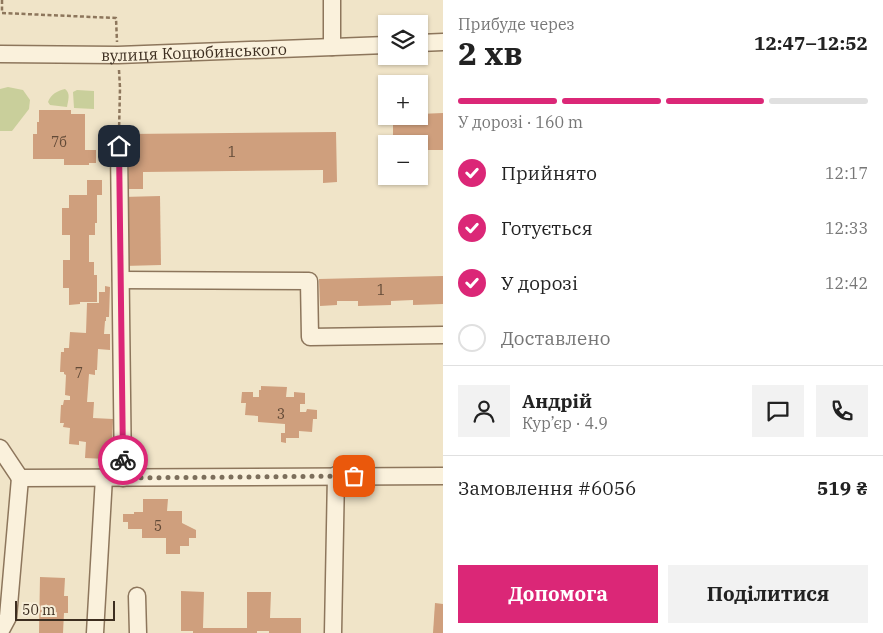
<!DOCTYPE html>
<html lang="uk">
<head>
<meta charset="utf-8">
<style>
	body { margin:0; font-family:"IBM Plex Serif",serif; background:#f2f2f2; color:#222; height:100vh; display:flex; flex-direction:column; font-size:19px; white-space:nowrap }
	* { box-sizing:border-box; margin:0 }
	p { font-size:16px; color:#767676 }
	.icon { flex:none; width:28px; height:28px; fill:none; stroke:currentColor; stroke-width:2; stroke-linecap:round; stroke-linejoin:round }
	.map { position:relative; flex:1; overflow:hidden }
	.sheet { display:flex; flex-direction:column; background:#fff; width:440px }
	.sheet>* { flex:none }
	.buttons { position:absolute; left:378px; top:15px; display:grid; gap:10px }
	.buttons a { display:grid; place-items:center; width:50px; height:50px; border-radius:0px; background:#fff; box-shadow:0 1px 4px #0004; font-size:25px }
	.scale { position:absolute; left:15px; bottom:12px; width:100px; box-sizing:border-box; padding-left:5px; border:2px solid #3d2e20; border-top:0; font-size:14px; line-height:18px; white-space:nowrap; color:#3d2e20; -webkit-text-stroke:4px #f7eed8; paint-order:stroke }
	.pin { position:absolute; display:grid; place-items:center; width:42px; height:42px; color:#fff; margin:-21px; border-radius:10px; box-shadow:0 2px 8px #0006 }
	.courier { position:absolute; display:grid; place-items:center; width:50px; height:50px; margin:-25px; border:4px solid #db2777; border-radius:50%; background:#fff; color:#222; box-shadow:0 1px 6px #0007 }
	.head em { font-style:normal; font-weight:700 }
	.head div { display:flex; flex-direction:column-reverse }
	.head { display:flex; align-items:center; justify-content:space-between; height:85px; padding:0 15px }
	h1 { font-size:32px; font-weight:700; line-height:38px }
	.bar { display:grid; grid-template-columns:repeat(4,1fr); gap:8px 5px; align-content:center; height:60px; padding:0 15px }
	.bar i { height:6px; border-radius:4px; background:#e0e0e0 }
	.bar .current { background:#db2777 }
	.bar p { grid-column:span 4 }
	.line { display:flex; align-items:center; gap:12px; padding:0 15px; border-top:1px solid #e0e0e0 }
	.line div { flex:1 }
	.round { display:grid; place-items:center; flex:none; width:52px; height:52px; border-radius:0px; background:#f2f2f2 }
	ol { padding:0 15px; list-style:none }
	li { display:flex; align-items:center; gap:15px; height:55px }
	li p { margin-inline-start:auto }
	li .icon { padding:5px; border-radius:50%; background:#db2777; color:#fff; stroke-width:4 }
	li:last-child { color:#767676 }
	li i { width:28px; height:28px; border:2px solid #e0e0e0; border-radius:50% }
	.cta { display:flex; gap:10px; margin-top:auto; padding:10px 15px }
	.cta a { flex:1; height:58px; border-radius:0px; background:#db2777; color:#fff; font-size:20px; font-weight:700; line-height:58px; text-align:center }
	.cta a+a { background:#f2f2f2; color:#222 }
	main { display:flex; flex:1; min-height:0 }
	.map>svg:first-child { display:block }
	.green { fill:#c9cf9b }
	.building { fill:#cf9f7d }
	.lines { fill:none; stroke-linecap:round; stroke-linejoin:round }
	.minor-casing { stroke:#8d765c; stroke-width:19 }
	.path { stroke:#8d765c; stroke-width:2.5; stroke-dasharray:4 2.5; stroke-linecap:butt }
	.minor { stroke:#faf1dc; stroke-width:16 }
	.done { stroke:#7c6e5b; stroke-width:5; stroke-dasharray:0 9 }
	.route { stroke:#db2777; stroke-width:6 }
	.labels { text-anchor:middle; stroke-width:5; stroke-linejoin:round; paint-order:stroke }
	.number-label { font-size:14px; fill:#624a37 }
	.street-label { font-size:16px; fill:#3d2e20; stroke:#f7eed8 }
</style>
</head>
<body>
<main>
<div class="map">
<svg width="443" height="633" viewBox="0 0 443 633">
	<rect width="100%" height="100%" fill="#f0e4c8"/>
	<g class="green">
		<path d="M8,87L23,90L30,100L29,109L12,131H0V89Z"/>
		<path d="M65,89C71,93 68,101 67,107L50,105L48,102C51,94 57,91 65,89Z"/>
		<path d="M77,90L94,91V109L74,108L73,92Z"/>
	</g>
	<g class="building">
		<path d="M39,110H71V114H85V150H96V163H89V165H64V159H33V134H37V122H39Z"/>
		<path d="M443,113V150H419V144H393V116H419V114Z"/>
		<path d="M336,132L337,182L323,183V170L143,172V189H129L128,134Z"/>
		<path d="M87,180H102V195H97V223H95V235H89V262H94V275H97V302H80V304L69,305V288H63V260H70V235H62V208H69V195H87Z"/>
		<path d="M160,196L161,265L124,266L123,197Z"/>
		<path d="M443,276V304L413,305V300L391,301V305L358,306V301H337V305L320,306L319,279Z"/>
		<path d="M105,286L110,287L109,317H106V321H105L104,334H110V350L98,349L97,370H95V375L89,374L87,402H94L93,418L113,419L112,443H107L106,459L85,458L86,442L79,441V445L69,444L70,428L63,427L64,423H60L61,405H63L64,400H70V396L65,395L66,375L64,374V372H60L61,352H64V348H69L70,332L86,333L87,303H99V292H105Z"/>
		<path d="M261,386L287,387L286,397H294V392L305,393V404H300V412H306L307,409L317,410V419H313L312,432L299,431V438H286V443L281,442V433H285V424L258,422V416L245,415L246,403H241L242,392H253V397H259V390H261Z"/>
		<path d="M143,499H168L167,511H182V523L196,530V538H189V546H180V554H166V538H142V529H128V522H123V514H134V512H143Z"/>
		<path d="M40,577L65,578L64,596H68V613H64L63,633H39Z"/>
		<path d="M181,591L204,592L203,628H247V592H271L270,618H301V633H269V631H257V633H193V631H181Z"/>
		<path d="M435,603L443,604V633H433Z"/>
	</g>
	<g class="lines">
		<defs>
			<g id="minor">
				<path d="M419,43L443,42"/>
				<path d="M332,47V0"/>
				<path id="s1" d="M0,54L118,55L386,45"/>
				<path d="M119,146L123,478"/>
				<path d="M121,280L309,281L310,337L443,335"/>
				<path d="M0,448L20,478L443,476"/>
				<path d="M137,596L138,633"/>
				<path d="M0,632L8,617L20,478"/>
				<path d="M95,633L104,477"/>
				<path d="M333,633L336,475"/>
			</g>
		</defs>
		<use href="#minor" class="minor-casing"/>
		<g class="path">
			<path d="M2,0V13L116,18L117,42"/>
			<path d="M119,70L120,88L119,132"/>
		</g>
		<use href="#minor" class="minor"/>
	</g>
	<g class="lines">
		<path class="done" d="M123,460V478L354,476"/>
		<path class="route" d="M119,146L123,460"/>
	</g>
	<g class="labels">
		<g class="number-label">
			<text x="59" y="147">7б</text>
			<text x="232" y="157">1</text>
			<text x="381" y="295">1</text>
			<text x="79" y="378">7</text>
			<text x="281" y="419">3</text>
			<text x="158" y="531">5</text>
		</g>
		<g class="street-label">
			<text dy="6" stroke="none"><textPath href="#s1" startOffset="194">вулиця Коцюбинського</textPath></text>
		</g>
	</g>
</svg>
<div class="buttons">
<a><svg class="icon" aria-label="layers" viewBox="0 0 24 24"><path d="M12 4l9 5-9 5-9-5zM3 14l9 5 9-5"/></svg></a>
<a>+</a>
<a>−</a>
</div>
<div class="scale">50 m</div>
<div class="pin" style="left:354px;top:476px;background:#ea580c"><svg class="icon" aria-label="bag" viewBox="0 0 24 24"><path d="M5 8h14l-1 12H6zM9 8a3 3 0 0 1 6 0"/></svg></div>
<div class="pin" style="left:119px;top:146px;background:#1f2937"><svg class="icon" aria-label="home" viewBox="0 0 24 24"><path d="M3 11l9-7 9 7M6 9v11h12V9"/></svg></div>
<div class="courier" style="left:123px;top:460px"><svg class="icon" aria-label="bike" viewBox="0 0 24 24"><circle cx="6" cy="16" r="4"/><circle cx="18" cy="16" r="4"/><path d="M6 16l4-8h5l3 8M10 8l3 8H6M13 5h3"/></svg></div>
</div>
<section class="sheet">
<div class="head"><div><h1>2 хв</h1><p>Прибуде через</p></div><em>12:47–12:52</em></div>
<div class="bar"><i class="current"></i><i class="current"></i><i class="current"></i><i></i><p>У дорозі · 160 m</p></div>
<ol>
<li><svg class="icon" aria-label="check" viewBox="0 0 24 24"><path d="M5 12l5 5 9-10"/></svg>Прийнято<p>12:17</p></li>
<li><svg class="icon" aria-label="check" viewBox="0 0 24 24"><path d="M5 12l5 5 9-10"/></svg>Готується<p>12:33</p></li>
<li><svg class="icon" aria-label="check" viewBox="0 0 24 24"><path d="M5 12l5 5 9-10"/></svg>У дорозі<p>12:42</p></li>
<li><i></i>Доставлено</li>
</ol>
<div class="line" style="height:90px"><a class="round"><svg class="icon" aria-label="person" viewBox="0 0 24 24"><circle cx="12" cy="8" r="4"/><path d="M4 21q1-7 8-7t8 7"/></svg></a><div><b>Андрій</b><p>Кур’єр · 4.9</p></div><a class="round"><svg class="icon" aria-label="chat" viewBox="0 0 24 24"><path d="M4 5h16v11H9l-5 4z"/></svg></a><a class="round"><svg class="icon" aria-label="phone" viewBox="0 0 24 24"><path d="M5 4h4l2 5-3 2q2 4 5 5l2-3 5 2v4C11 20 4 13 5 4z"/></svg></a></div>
<div class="line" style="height:65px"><div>Замовлення #6056</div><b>519 ₴</b></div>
<div class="cta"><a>Допомога</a><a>Поділитися</a></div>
</section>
</main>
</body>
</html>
